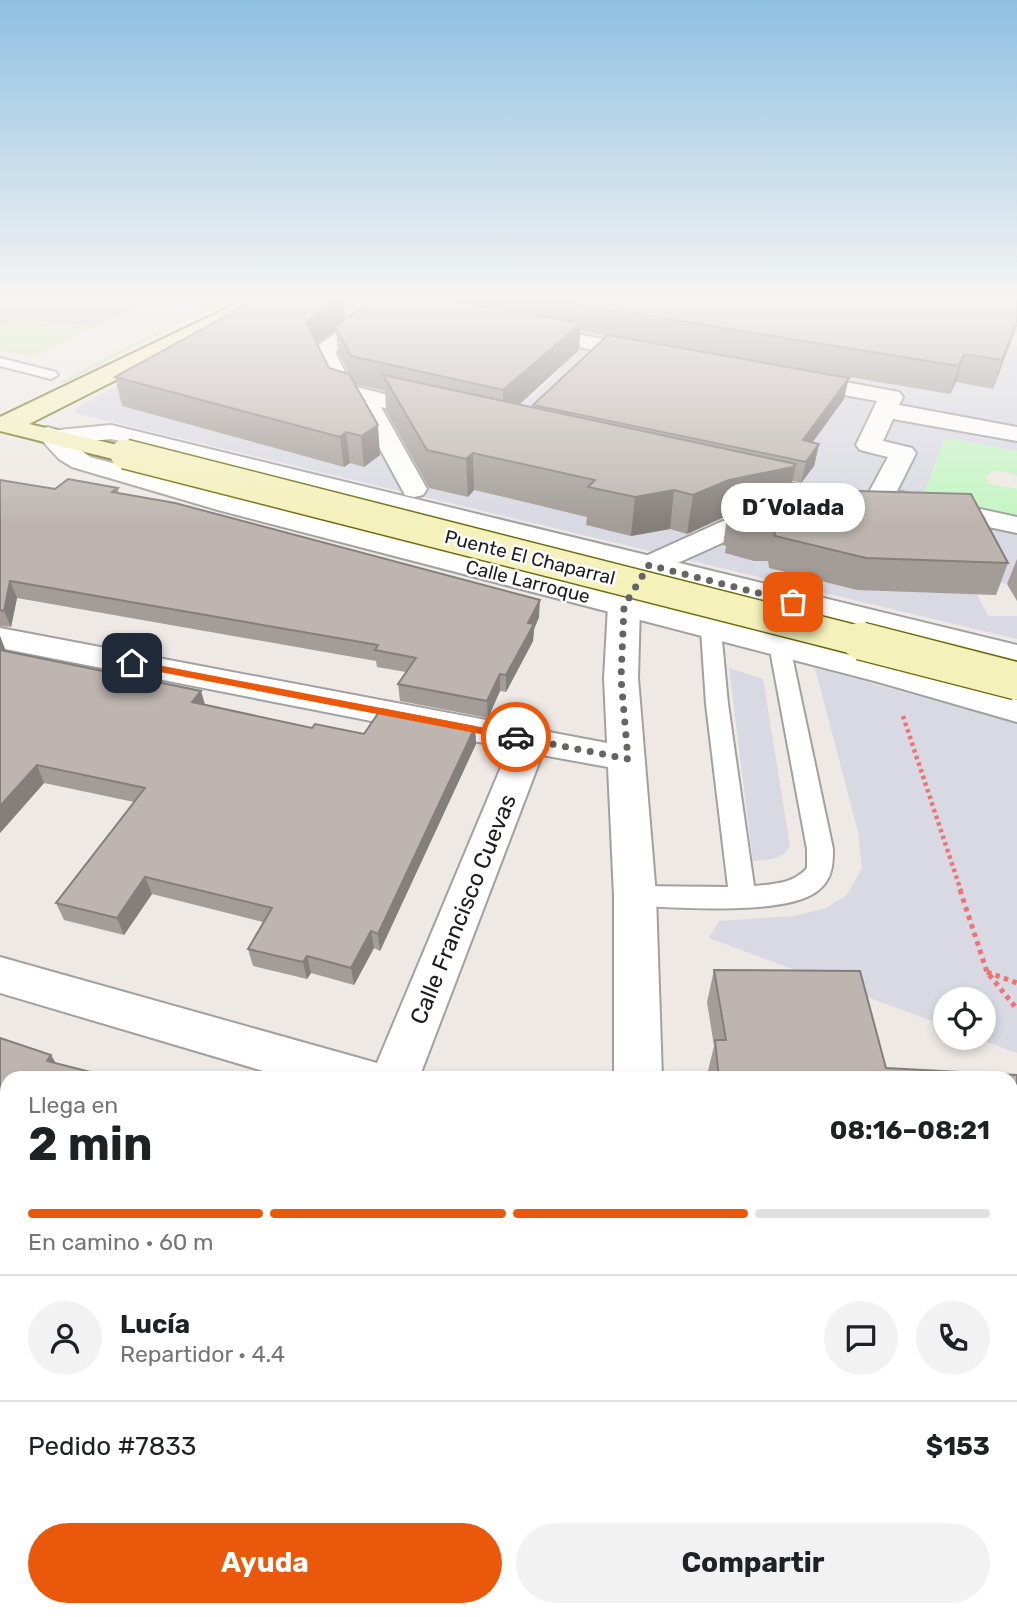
<!DOCTYPE html>
<html lang="es">
<head>
<meta charset="utf-8">
<style>
	body { margin:0; font-family:Rubik,sans-serif; background:#f2f2f2; color:#202124; height:100vh; display:flex; flex-direction:column; font-size:26px; white-space:nowrap }
	* { box-sizing:border-box; margin:0 }
	p { font-size:23px; color:#757577 }
	.icon { flex:none; width:38px; height:38px; fill:none; stroke:currentColor; stroke-width:2; stroke-linecap:round; stroke-linejoin:round }
	.map { position:relative; flex:1; overflow:hidden }
	.side { position:absolute; left:0px; top:1071px; width:1018px; height:546px; display:flex; flex-direction:column; background:#fff; border-radius:21px 21px 0 0; box-shadow:0 4px 10px #0003 }
	.side>* { flex:none }
	.tools { position:absolute; left:933px; top:987px; display:grid; gap:14px }
	.tools a { display:grid; place-items:center; width:63px; height:63px; border-radius:50%; background:#fff; box-shadow:0 4px 10px #0003; font-size:35px }
	.pin { position:absolute; display:grid; place-items:center; width:60px; height:60px; color:#fff; margin:-30px; border-radius:14px; box-shadow:0 4px 10px #0006 }
	.courier { position:absolute; display:grid; place-items:center; width:70px; height:70px; margin:-35px; border:5px solid #ea580c; border-radius:50%; background:#fff; color:#222; box-shadow:0 2px 9px #0007 }
	.bubble { position:absolute; height:49px; border-radius:24px; background:#fff; box-shadow:0 4px 10px #0003; font-size:23px; font-weight:700; line-height:49px; text-align:center }
	.headline em { font-style:normal; font-weight:700 }
	.headline div { display:flex; flex-direction:column-reverse }
	.headline { display:flex; align-items:center; justify-content:space-between; height:119px; padding:0 28px }
	h1 { font-size:46px; font-weight:700; line-height:52px }
	.bar { display:grid; grid-template-columns:repeat(4,1fr); gap:10px 7px; align-content:center; height:84px; padding:0 28px }
	.bar i { height:9px; border-radius:5px; background:#e0e0e0 }
	.bar .on { background:#ea580c }
	.bar p { grid-column:span 4 }
	.line { display:flex; align-items:center; gap:18px; padding:0 28px; border-top:2px solid #e0e0e0 }
	.line div { flex:1 }
	.round { display:grid; place-items:center; flex:none; width:74px; height:74px; border-radius:37px; background:#f2f2f2 }
	.action { display:flex; gap:14px; margin-top:auto; padding:14px 28px }
	.action a { flex:1; height:80px; border-radius:42px; background:#ea580c; color:#fff; font-size:28px; font-weight:700; line-height:80px; text-align:center }
	.action a+a { background:#f2f2f2; color:#202124 }
	.map>svg:first-child { display:block }
	.construction { fill:#c1c0b0 }
	.grass { fill:#cee4ad }
	.park { fill:#c4f5c3 }
	.plaza { fill:#d8d9e3; fill-rule:evenodd }
	.lines { fill:none; stroke-linecap:round; stroke-linejoin:round }
	.service-casing { stroke:#a1a1a1; stroke-width:4 }
	.minor-casing { stroke:#a1a1a1; stroke-width:4 }
	.tertiary-casing { stroke:#a1a1a1; stroke-width:4 }
	.secondary-casing { stroke:#6c6c0c; stroke-width:4 }
	.path-far1 { stroke:#ef7373; stroke-width:4.5; stroke-dasharray:3.5 3.5; stroke-linecap:butt }
	.path { stroke:#ef7373; stroke-width:5; stroke-dasharray:4.5 4.5; stroke-linecap:butt }
	.service { fill:#fff; fill-rule:evenodd }
	.minor { fill:#fff; fill-rule:evenodd }
	.tertiary { fill:#fff; fill-rule:evenodd }
	.secondary { fill:#f5f1bb; fill-rule:evenodd }
	.secondary-bridge-far1-casing { stroke:#6c6c0c; stroke-width:32; stroke-linecap:butt }
	.secondary-bridge-casing { stroke:#6c6c0c; stroke-width:40; stroke-linecap:butt }
	.secondary-bridge-far1 { stroke:#f5f1bb; stroke-width:29 }
	.secondary-bridge { stroke:#f5f1bb; stroke-width:37 }
	.wall { fill:#a39c97; fill-rule:evenodd }
	.shaded-wall { fill:#857f7b }
	.building { fill:#beb5b0; stroke:#857f7b; stroke-width:2 }
	.route { fill:#ea580c }
	.done { stroke:#666463; stroke-width:7; stroke-dasharray:0 12.6 }
	.labels { text-anchor:middle; stroke-width:5; stroke-linejoin:round; paint-order:stroke }
	.far-street-label { font-size:19px; fill:#1d1d1d; stroke:#fff }
	.street-label { font-size:23px; fill:#1d1d1d; stroke:#fff }
</style>
</head>
<body>
<div class="map">
<svg width="1017" height="1617" viewBox="0 0 1017 1617">
	<rect width="100%" height="100%" fill="#eee9e4"/>
	<path class="construction" d="M0,298H158L96,327L18,318L0,326Z"/>
	<g class="grass">
		<path d="M217,298L226,300L64,383H59Z"/>
		<path d="M18,318L96,327L31,357L0,350V326Z"/>
	</g>
	<path class="park" d="M945,437L1017,451V476L1006,472L991,471L989,476H984L988,479L987,483L1017,489V516L923,496Z"/>
	<g class="plaza">
		<path d="M278,298H602L1017,310V334L1005,333L1008,344L1017,346V451L945,437L923,496L1017,516V584L990,583L960,525L759,561H768L769,568L818,581L977,594L988,616H1017V639L74,413L79,406ZM370,332L561,367V368L533,396L472,405L347,379L336,357ZM888,343L868,381L746,359ZM1005,356L956,382L950,394L909,386ZM445,420L759,512L631,536L593,518L474,490L467,497L426,487L391,429ZM813,466L799,485L741,471Z"/>
		<path d="M729,668L763,679L790,846L784,854L773,859L753,861Z"/>
		<path d="M815,668L1017,723V1053L976,1038H984V999H945V1026L709,938L719,921L793,916L824,909L847,895L862,868L858,832Z"/>
	</g>
	<g class="lines">
		<defs>
			<g id="service">
				<path d="M0,358L56,372L58,375L51,379L0,366Z"/>
				<path d="M775,617L782,619L785,623L833,849C833,866 832,881 816,892C782,916 678,907 635,906L626,903L622,896L626,889L635,886L728,887L706,704L701,630L704,626H718L721,630L728,704L754,886C774,884 793,884 807,868V849L765,623L768,619Z"/>
				<rect x="1012" y="1370" width="5" height="38"/>
				<path d="M340,1610H384L383,1617H339Z"/>
			</g>
			<g id="minor">
				<path d="M329,298H371L420,306L427,308L430,312L427,316L420,318L389,313L335,352L352,386L445,409L449,414L445,419L437,421L381,407L427,489L423,495L414,497L405,495L354,401L335,396L331,391L312,350L369,309L332,302Z"/>
				<path d="M528,326L651,347L659,349L662,354L659,359L651,361L521,336L518,332L521,328Z"/>
				<path d="M797,373L899,392L903,397L899,405L1017,427V441L893,419L883,441L912,448L916,453L897,491L1017,517V533L871,502L867,496L888,457L860,450L856,445L877,401L789,385L786,380L789,375Z"/>
				<path d="M739,472L843,495L861,496L865,502L861,508L843,511L730,486L726,480L730,474Z"/>
				<path d="M775,510L785,512L789,518L785,524L742,534L660,571L640,606L638,678L656,896L662,1078H614V896L608,767L542,755L419,1078H287L0,993V957L377,1063L509,748L0,648V628L607,743L604,678L608,606L639,559L723,521Z"/>
				<path d="M127,1610H195L192,1617H124Z"/>
				<rect x="615" y="1610" width="68" height="7"/>
			</g>
			<path id="tertiary" d="M111,425L1017,645V665L142,446L111,439L72,443L90,457C398,543 709,614 1017,700V722L878,682L218,510L72,467L59,459L36,434L39,429L48,427L58,430Z"/>
			<path id="secondary" d="M248,298H273L270,302L29,424L134,449L138,454L134,459L125,462L0,431V417Z"/>
		</defs>
		<use href="#service" class="service-casing"/>
		<use href="#minor" class="minor-casing"/>
		<use href="#tertiary" class="tertiary-casing"/>
		<use href="#secondary" class="secondary-casing"/>
		<path class="path-far1" d="M903,716L961,891"/>
		<g class="path">
			<path d="M960,890L987,972L1017,1009"/>
			<path d="M987,972L1017,983"/>
		</g>
		<use href="#service" class="service"/>
		<use href="#minor" class="minor"/>
		<use href="#tertiary" class="tertiary"/>
		<use href="#secondary" class="secondary"/>
		<defs>
			<path id="secondary-bridge-far1" d="M125,454L868,643"/>
			<path id="secondary-bridge" d="M861,641L1017,681"/>
		</defs>
		<use href="#secondary-bridge-far1" class="secondary-bridge-far1-casing"/>
		<use href="#secondary-bridge" class="secondary-bridge-casing"/>
		<use href="#secondary-bridge-far1" class="secondary-bridge-far1"/>
		<use href="#secondary-bridge" class="secondary-bridge"/>
	</g>
	<g class="wall">
		<path d="M215,298H243L233,302L215,299Z"/>
		<path d="M259,298H343L345,319L377,298H1017V325L993,389L956,382L950,394L711,354L844,399L812,443L819,444L814,466L801,483L792,481L789,496L1008,563L996,595L857,590L769,568L768,561H754L725,553L726,546L723,545L727,517L722,518L687,534L670,529L631,536L586,525L587,517L474,490L468,497L429,488L386,411L385,391L354,384L380,455L364,467L350,463L344,467L122,406L115,377ZM336,330L338,353L349,374L329,368L317,344ZM580,331L607,336L533,405V407L519,405L579,350Z"/>
		<path d="M0,480L55,489L118,488L119,494L539,617L534,629L533,641L506,692L500,691L488,718L400,701L398,684L406,672L377,667L376,661L17,598L11,627L0,626Z"/>
		<path d="M1017,559V601L1007,584Z"/>
		<path d="M0,636L6,652L205,704L312,728L364,734L475,727L476,744L380,951L374,948L354,985L311,973L307,979L253,966L248,949L263,922L152,894L124,935L64,920L56,903L134,802L44,783L0,833Z"/>
		<path d="M714,970L886,1068L1017,1075V1279H1012V1078H708V1071L714,1046L707,1002Z"/>
		<path d="M760,1610H1012L1017,1617H761Z"/>
	</g>
	<g class="shaded-wall">
		<path d="M232,298H243L233,302Z"/>
		<path d="M340,298H343L346,322L335,326L336,330L309,349L306,322Z"/>
		<path d="M1017,322V325L993,389L1002,360Z"/>
		<path d="M581,323L579,350L503,419V390Z"/>
		<path d="M964,354L956,382L950,394L959,366Z"/>
		<path d="M849,378L844,399L798,462L803,440Z"/>
		<path d="M378,425L380,455L364,467L361,436Z"/>
		<path d="M346,432L350,463L344,467L340,437Z"/>
		<path d="M819,444L814,466L801,483L806,462Z"/>
		<path d="M473,453L474,490L468,497L466,459Z"/>
		<path d="M796,464L788,502L728,514L727,517L722,518L687,534L693,495L729,480Z"/>
		<path d="M674,490L670,529L631,536L635,497Z"/>
		<path d="M10,581L17,598L11,627L4,611Z"/>
		<path d="M540,600L539,617L534,629L533,641L506,692V675L528,623Z"/>
		<path d="M0,636L6,652L0,658Z"/>
		<path d="M500,674V691L488,718L487,701Z"/>
		<path d="M201,691L206,708L192,702Z"/>
		<path d="M475,727L476,744L380,951L378,934Z"/>
		<path d="M37,765L44,783L0,833V806Z"/>
		<path d="M145,877L152,894L124,935L117,918Z"/>
		<path d="M371,931L374,948L354,985L351,968Z"/>
		<path d="M307,956L311,973L307,979L303,962Z"/>
		<path d="M51,1055L60,1070L47,1061Z"/>
	</g>
	<g class="building">
		<path d="M259,298H340L306,322L329,368L349,374L378,425L361,436L346,432L340,437L115,377Z"/>
		<path d="M377,298H433L581,323L503,390L351,356L335,326Z"/>
		<path d="M537,298H1017V322L1002,360L964,354L959,366Z"/>
		<path d="M608,335L849,378L803,440L819,444L806,462L533,405Z"/>
		<path d="M383,375L796,464L793,467L729,480L693,495L674,490L635,497L588,487L595,480L473,453L466,459L427,450Z"/>
		<path d="M68,479L118,488L112,492L175,503L540,600L528,623L534,624L506,675L500,674L487,701L398,684L416,658L375,650L378,645L10,581L4,611L0,610V480L55,489Z"/>
		<path d="M819,490L971,494L1008,563L866,558L775,536L774,530L760,529L730,521L734,515L728,514L748,505Z"/>
		<path d="M0,650L201,691L192,702L312,728L315,724L364,734L381,709L475,727L378,934L371,931L351,968L307,956L303,962L248,949L272,908L145,877L117,918L56,903L145,788L37,765L0,806Z"/>
		<path d="M714,970L860,971L886,1068L1017,1075V1251H1012V1078H719L715,1040H726Z"/>
		<path d="M0,1038L51,1055L47,1061L114,1078H7V1574L0,1571Z"/>
		<path d="M1012,1582L1017,1607V1617H777V1610H1012Z"/>
	</g>
	<linearGradient id="sky" x2="0" y2="1"><stop stop-color="#8ec0e2"/><stop offset="0.57" stop-color="#f7f5f3"/><stop offset="1" stop-color="#f7f5f3" stop-opacity="0"/></linearGradient>
	<rect width="1017" height="524" fill="url(#sky)"/>
	<path class="route" d="M132,660L516,734L521,737L516,741L129,666L128,663Z"/>
	<g class="lines">
		<path class="done" d="M516,737L628,759L621,678L624,606L649,565L793,602"/>
	</g>
	<g class="labels">
		<g class="far-street-label">
			<text transform="translate(530 557) rotate(14)" y="7">Puente El Chaparral</text>
			<text transform="translate(528 581) rotate(14)" y="7">Calle Larroque</text>
		</g>
		<g class="street-label">
			<text transform="translate(463 909) rotate(-68)" y="8">Calle Francisco Cuevas</text>
		</g>
	</g>
</svg>
<div class="tools">
<a><svg class="icon" aria-label="locate" viewBox="0 0 24 24"><circle cx="12" cy="12" r="6"/><path d="M12 2v4M12 18v4M2 12h4M18 12h4"/></svg></a>
</div>
<div class="pin" style="left:793px;top:602px;background:#ea580c"><svg class="icon" aria-label="bag" viewBox="0 0 24 24"><path d="M5 8h14l-1 12H6zM9 8a3 3 0 0 1 6 0"/></svg></div>
<div class="pin" style="left:132px;top:663px;background:#1f2937"><svg class="icon" aria-label="home" viewBox="0 0 24 24"><path d="M3 11l9-7 9 7M6 9v11h12V9"/></svg></div>
<div class="courier" style="left:516px;top:737px"><svg class="icon" aria-label="car" viewBox="0 0 24 24"><path d="M5 17H2v-5l4-1 3-4h7l3 4 3 1v5h-3M9 17h6M6 11h13"/><circle cx="7" cy="17" r="2"/><circle cx="17" cy="17" r="2"/></svg></div>
<div class="bubble" style="left:721px;top:483px;width:144px">D´Volada</div>
<section class="side">
<div class="headline"><div><h1>2 min</h1><p>Llega en</p></div><em>08:16–08:21</em></div>
<div class="bar"><i class="on"></i><i class="on"></i><i class="on"></i><i></i><p>En camino · 60 m</p></div>
<div class="line" style="height:126px"><a class="round"><svg class="icon" aria-label="person" viewBox="0 0 24 24"><circle cx="12" cy="8" r="4"/><path d="M4 21q1-7 8-7t8 7"/></svg></a><div><b>Lucía</b><p>Repartidor · 4.4</p></div><a class="round"><svg class="icon" aria-label="chat" viewBox="0 0 24 24"><path d="M4 5h16v11H9l-5 4z"/></svg></a><a class="round"><svg class="icon" aria-label="phone" viewBox="0 0 24 24"><path d="M5 4h4l2 5-3 2q2 4 5 5l2-3 5 2v4C11 20 4 13 5 4z"/></svg></a></div>
<div class="line" style="height:91px"><div>Pedido #7833</div><b>$153</b></div>
<div class="action"><a>Ayuda</a><a>Compartir</a></div>
</section>
</div>
</body>
</html>
